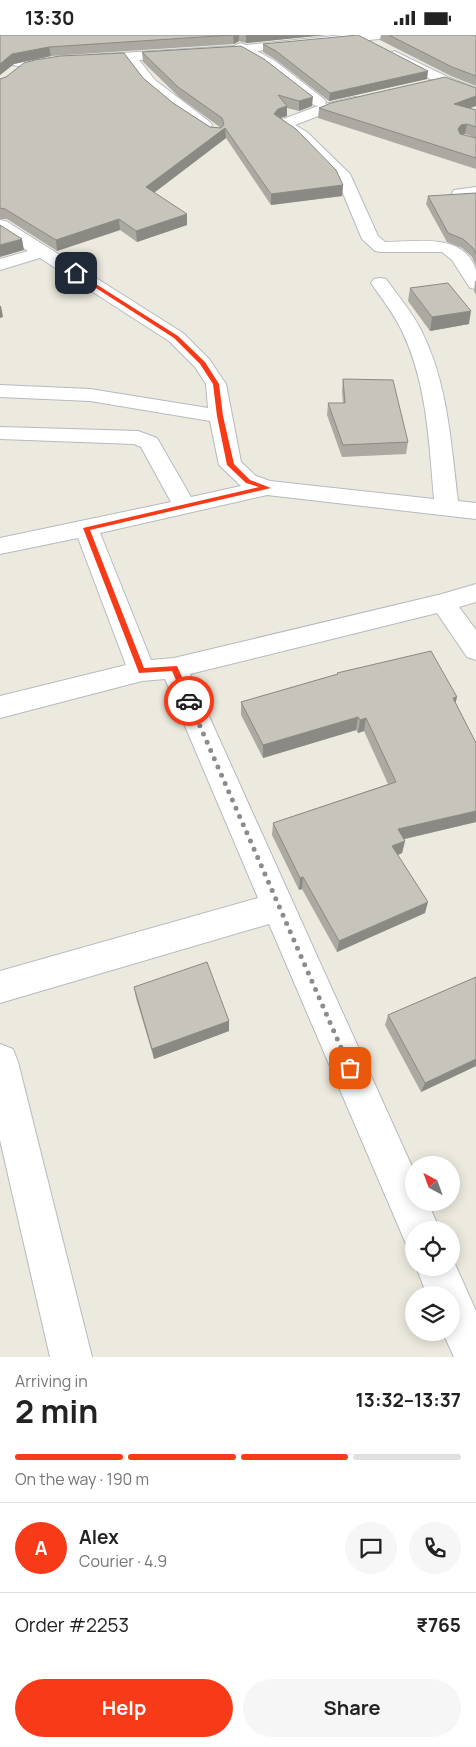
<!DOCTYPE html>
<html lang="en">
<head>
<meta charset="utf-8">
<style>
	body { margin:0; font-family:Manrope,sans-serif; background:#f6f6f6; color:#222; height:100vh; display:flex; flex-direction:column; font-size:19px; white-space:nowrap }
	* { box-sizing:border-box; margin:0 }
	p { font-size:16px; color:#767676 }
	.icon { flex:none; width:28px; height:28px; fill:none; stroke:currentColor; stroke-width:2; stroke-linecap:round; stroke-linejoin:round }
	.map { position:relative; height:1322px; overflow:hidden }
	.drawer { display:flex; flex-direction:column; background:#fff; flex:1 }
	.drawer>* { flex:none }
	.needle { width:32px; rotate:319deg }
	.fabs { position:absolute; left:405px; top:1121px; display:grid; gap:10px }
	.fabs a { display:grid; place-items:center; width:55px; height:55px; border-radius:50%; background:#fff; box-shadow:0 2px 12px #0003; font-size:25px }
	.pin { position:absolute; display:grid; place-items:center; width:42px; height:42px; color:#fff; margin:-21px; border-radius:10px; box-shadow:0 2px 8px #0006 }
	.courier { position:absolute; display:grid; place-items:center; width:50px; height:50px; margin:-25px; border:4px solid #f73b19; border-radius:50%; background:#fff; color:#222; box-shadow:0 1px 6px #0007 }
	.headline em { font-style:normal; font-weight:700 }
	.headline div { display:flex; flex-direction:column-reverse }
	.headline { display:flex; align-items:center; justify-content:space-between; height:85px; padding:0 15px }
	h1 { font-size:32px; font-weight:700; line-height:38px }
	.bar { display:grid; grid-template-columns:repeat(4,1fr); gap:8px 5px; align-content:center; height:60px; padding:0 15px }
	.bar i { height:6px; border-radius:4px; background:#e0e0e0 }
	.bar .on { background:#f73b19 }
	.bar p { grid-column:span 4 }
	.line { display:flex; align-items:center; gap:12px; padding:0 15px; border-top:1px solid #e0e0e0 }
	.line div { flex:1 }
	.round { display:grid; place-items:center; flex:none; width:52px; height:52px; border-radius:26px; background:#f6f6f6 }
	.action { display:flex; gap:10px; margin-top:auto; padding:10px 15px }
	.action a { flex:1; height:58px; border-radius:30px; background:#f73b19; color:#fff; font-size:20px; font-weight:700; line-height:58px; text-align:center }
	.action a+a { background:#f6f6f6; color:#222 }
	.status { display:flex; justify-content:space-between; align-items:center; height:35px; padding:0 25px; background:#fff; direction:ltr }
	.status svg { height:14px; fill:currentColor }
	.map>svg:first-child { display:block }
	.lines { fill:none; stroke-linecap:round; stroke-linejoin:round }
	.street-casing { stroke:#b7b9bf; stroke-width:2 }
	.street { fill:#fff; fill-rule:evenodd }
	.wall { fill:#aba9a1 }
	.shaded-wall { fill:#8b8983 }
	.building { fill:#c7c4bb; stroke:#8b8983 }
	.route { fill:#f73b19 }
	.done { stroke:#8b8d8d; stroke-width:5; stroke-dasharray:0 9 }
</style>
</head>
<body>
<div class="status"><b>13:30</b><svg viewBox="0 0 49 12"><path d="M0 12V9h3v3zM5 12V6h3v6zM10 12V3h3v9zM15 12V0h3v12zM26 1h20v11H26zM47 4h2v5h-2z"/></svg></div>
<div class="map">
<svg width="476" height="1322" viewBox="0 0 476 1322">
	<rect width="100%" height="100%" fill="#eceade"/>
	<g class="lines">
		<defs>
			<g id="street">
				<path d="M343,0H385L379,4L257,16L275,26L324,64L326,67L325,69L355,62L360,63L362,66L360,69L331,76L295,90L307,97L350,139L378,201L385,207C415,207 464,197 476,235C476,240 476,249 476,254L470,253L452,225L442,217H381L375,216L362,204L337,144L297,103L276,89L278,86L318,71L314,70L265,32L241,18L139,25L155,45L210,87L212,90L210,93H200L145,51L126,26L90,28L83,24L90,20L234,11L240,8L246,10Z"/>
				<path d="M394,16L450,43L476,53V62L440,49L389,23L388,20Z"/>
				<path d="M0,20L31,25L38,29L31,33L0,28Z"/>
				<path d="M476,152V162L454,161L452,158L454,155Z"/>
				<path d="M0,185L6,186L183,298L209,324L226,349L241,427L256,441L270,446L434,464C429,407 427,348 402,296C394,279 382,264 371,248L374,244L380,243L386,244C398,261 412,277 421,295C448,348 451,409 458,466L476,468V484L267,460L100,498L151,625L174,623L442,559L476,549V567L459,572L476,595V625L467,622L437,578L190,639L414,1136V1168H428L440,1195H414V1212L406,1209L269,889L0,968V936L258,863L165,644L142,646L0,683V661L126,630L78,503L0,519V503L171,467L141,412L134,409L0,404V392L138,396L157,403L191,462L241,451L219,430L210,386L90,366L0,362V350L90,354L208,373L206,349L195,332L169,306L40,223L0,235V224L28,216L0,197Z"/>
				<path d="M0,1009L13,1014L18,1027L92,1322H50L0,1105Z"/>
				<path d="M451,1220L476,1276V1322H454L443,1298H451V1260H427L416,1232H451Z"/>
			</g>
		</defs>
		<use href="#street" class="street-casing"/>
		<use href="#street" class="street"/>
	</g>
	<g class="wall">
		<path d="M0,0H325L246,8L239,6L234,9L51,21L14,29L0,40Z"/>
		<path d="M381,0H476V51L451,41L380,5Z"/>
		<path d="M263,9L427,44L329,66L276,25L263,17Z"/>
		<path d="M241,11L312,71L299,76L287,73V81L280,83L343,150L342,161L271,170L226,103L154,158L187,190L137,207L120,195L57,216L7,184H0V44L143,43L173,68L210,92L221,93L179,62L143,27L142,17Z"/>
		<path d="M476,53V71L469,73L476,75V103L465,99L463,100L476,103V134L318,83L319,73Z"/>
		<path d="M476,158V231L472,222L462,213L447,207L426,169L428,161Z"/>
		<path d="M475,246H476V260L474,256Z"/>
		<path d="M410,253L469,289L430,296L408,266Z"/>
		<path d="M343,344L408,407L406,419L342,422L327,380L328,368H343L342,356Z"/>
		<path d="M337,638L455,668L476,708V787L404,804L405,806L402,818L398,820L425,878L337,917L302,854L299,855L272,800L273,788L388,749L364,696L358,698L356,695L263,723L241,680V667L337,639Z"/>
		<path d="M476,942V1031L421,1057L385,990L388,980Z"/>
		<path d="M134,952L229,986V996L154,1024L136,963Z"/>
	</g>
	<g class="shaded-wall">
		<path d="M233,0H239V6L234,9Z"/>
		<path d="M246,0H325L246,8Z"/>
		<path d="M49,12L51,21L14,29L0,40V29L12,19Z"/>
		<path d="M428,36L427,44L329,66L330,58Z"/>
		<path d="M476,61V71L453,79L454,69Z"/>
		<path d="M313,62L312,71L299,76V66Z"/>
		<path d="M287,71V81L277,84L274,79L278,74Z"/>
		<path d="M467,89L465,99L460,100L458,94L461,90Z"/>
		<path d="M225,93L226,103L147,163L146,152Z"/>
		<path d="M343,150L342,161L271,170V159Z"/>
		<path d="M187,179V190L137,207L136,196Z"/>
		<path d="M119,184L120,195L57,216L56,205Z"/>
		<path d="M22,204L24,215L0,222V210Z"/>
		<path d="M0,271H1L3,282L0,283Z"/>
		<path d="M471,276L469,289L430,296L432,282Z"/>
		<path d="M457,662L454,675L453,663Z"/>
		<path d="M358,682L356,695L263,723V710Z"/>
		<path d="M366,683L364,696L358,698L360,685Z"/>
		<path d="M476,776V787L396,806L398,794Z"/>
		<path d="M405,806L402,818L390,823L392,811Z"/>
		<path d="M303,842L302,854L299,855L300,843Z"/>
		<path d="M428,867L425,878L337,917L339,906Z"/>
		<path d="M229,986V996L154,1024L152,1014Z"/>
		<path d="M476,1024V1031L421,1057L425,1048Z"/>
	</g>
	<g class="building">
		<path d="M0,0H232L49,12L12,19L0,29Z"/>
		<path d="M358,0L428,36L330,58L276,16L263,9Z"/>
		<path d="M389,0H476V41L452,32Z"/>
		<path d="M241,11L264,24L313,62L299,66L278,60L287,71L278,74L274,79L296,94L336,135L343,150L271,159L225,93L146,152L187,179L136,196L119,184L56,205L5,174L0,173V44L6,42L24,28L35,25L60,21L124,18L143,43L173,68L210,92L221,93L224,89L222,83L178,52L142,17Z"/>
		<path d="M445,42L476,53V61L454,69L476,75V92L467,89L461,90L458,94L460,99L476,103V123L319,73L331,68Z"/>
		<path d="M476,158V219L473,213L463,204L448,198L428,161Z"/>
		<path d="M0,190L22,204L0,210Z"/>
		<path d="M448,248L471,276L432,282L410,253Z"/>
		<path d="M343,344L393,345L408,407L343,410L328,368H345Z"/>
		<path d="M431,616L457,662L453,663L476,708V776L398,794L405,806L392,811L428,867L339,906L303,842L300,843L273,788L396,747L366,683L360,685L358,682L263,710L241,667L338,639L337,638Z"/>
		<path d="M207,927L229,986L152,1014L134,952Z"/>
		<path d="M476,942V1024L425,1048L388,980Z"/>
	</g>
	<path class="route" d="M74,237H77L178,301L205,327L219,349L223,381L234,429L250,445L271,453L90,495L144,633L177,631L193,666L189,669L185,666L172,636L139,638L83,493L259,452L246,448L227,430L217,381L213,349L200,329L174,303L74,239Z"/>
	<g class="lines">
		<path class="done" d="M189,666L350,1033"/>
	</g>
</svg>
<div class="fabs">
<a><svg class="needle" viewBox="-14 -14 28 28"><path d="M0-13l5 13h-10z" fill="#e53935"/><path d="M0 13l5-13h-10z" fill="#767676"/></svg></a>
<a><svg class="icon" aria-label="locate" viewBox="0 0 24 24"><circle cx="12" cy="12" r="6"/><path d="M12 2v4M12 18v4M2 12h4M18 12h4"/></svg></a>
<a><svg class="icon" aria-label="layers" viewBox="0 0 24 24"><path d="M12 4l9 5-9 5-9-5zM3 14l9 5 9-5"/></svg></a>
</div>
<div class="pin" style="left:350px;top:1033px;background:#ea580c"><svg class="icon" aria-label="bag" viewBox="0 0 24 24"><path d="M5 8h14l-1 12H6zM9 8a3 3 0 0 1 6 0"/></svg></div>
<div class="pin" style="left:76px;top:238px;background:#1f2937"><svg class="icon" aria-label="home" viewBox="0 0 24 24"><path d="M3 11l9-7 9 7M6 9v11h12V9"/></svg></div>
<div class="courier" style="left:189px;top:666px"><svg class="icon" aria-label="car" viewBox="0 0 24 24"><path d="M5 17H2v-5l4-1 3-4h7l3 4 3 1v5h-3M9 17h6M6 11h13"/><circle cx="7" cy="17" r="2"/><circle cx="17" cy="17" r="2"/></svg></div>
</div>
<section class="drawer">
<div class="headline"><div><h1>2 min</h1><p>Arriving in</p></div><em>13:32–13:37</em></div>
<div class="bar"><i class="on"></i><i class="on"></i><i class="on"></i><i></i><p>On the way · 190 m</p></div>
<div class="line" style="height:90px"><b class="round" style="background:#f73b19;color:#fff">A</b><div><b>Alex</b><p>Courier · 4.9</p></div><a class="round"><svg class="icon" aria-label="chat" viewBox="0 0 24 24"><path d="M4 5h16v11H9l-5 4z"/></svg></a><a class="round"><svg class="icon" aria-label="phone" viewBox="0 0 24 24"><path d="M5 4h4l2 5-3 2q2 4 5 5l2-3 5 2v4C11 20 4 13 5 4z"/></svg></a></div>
<div class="line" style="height:65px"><div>Order #2253</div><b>₹765</b></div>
<div class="action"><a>Help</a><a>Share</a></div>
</section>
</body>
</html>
